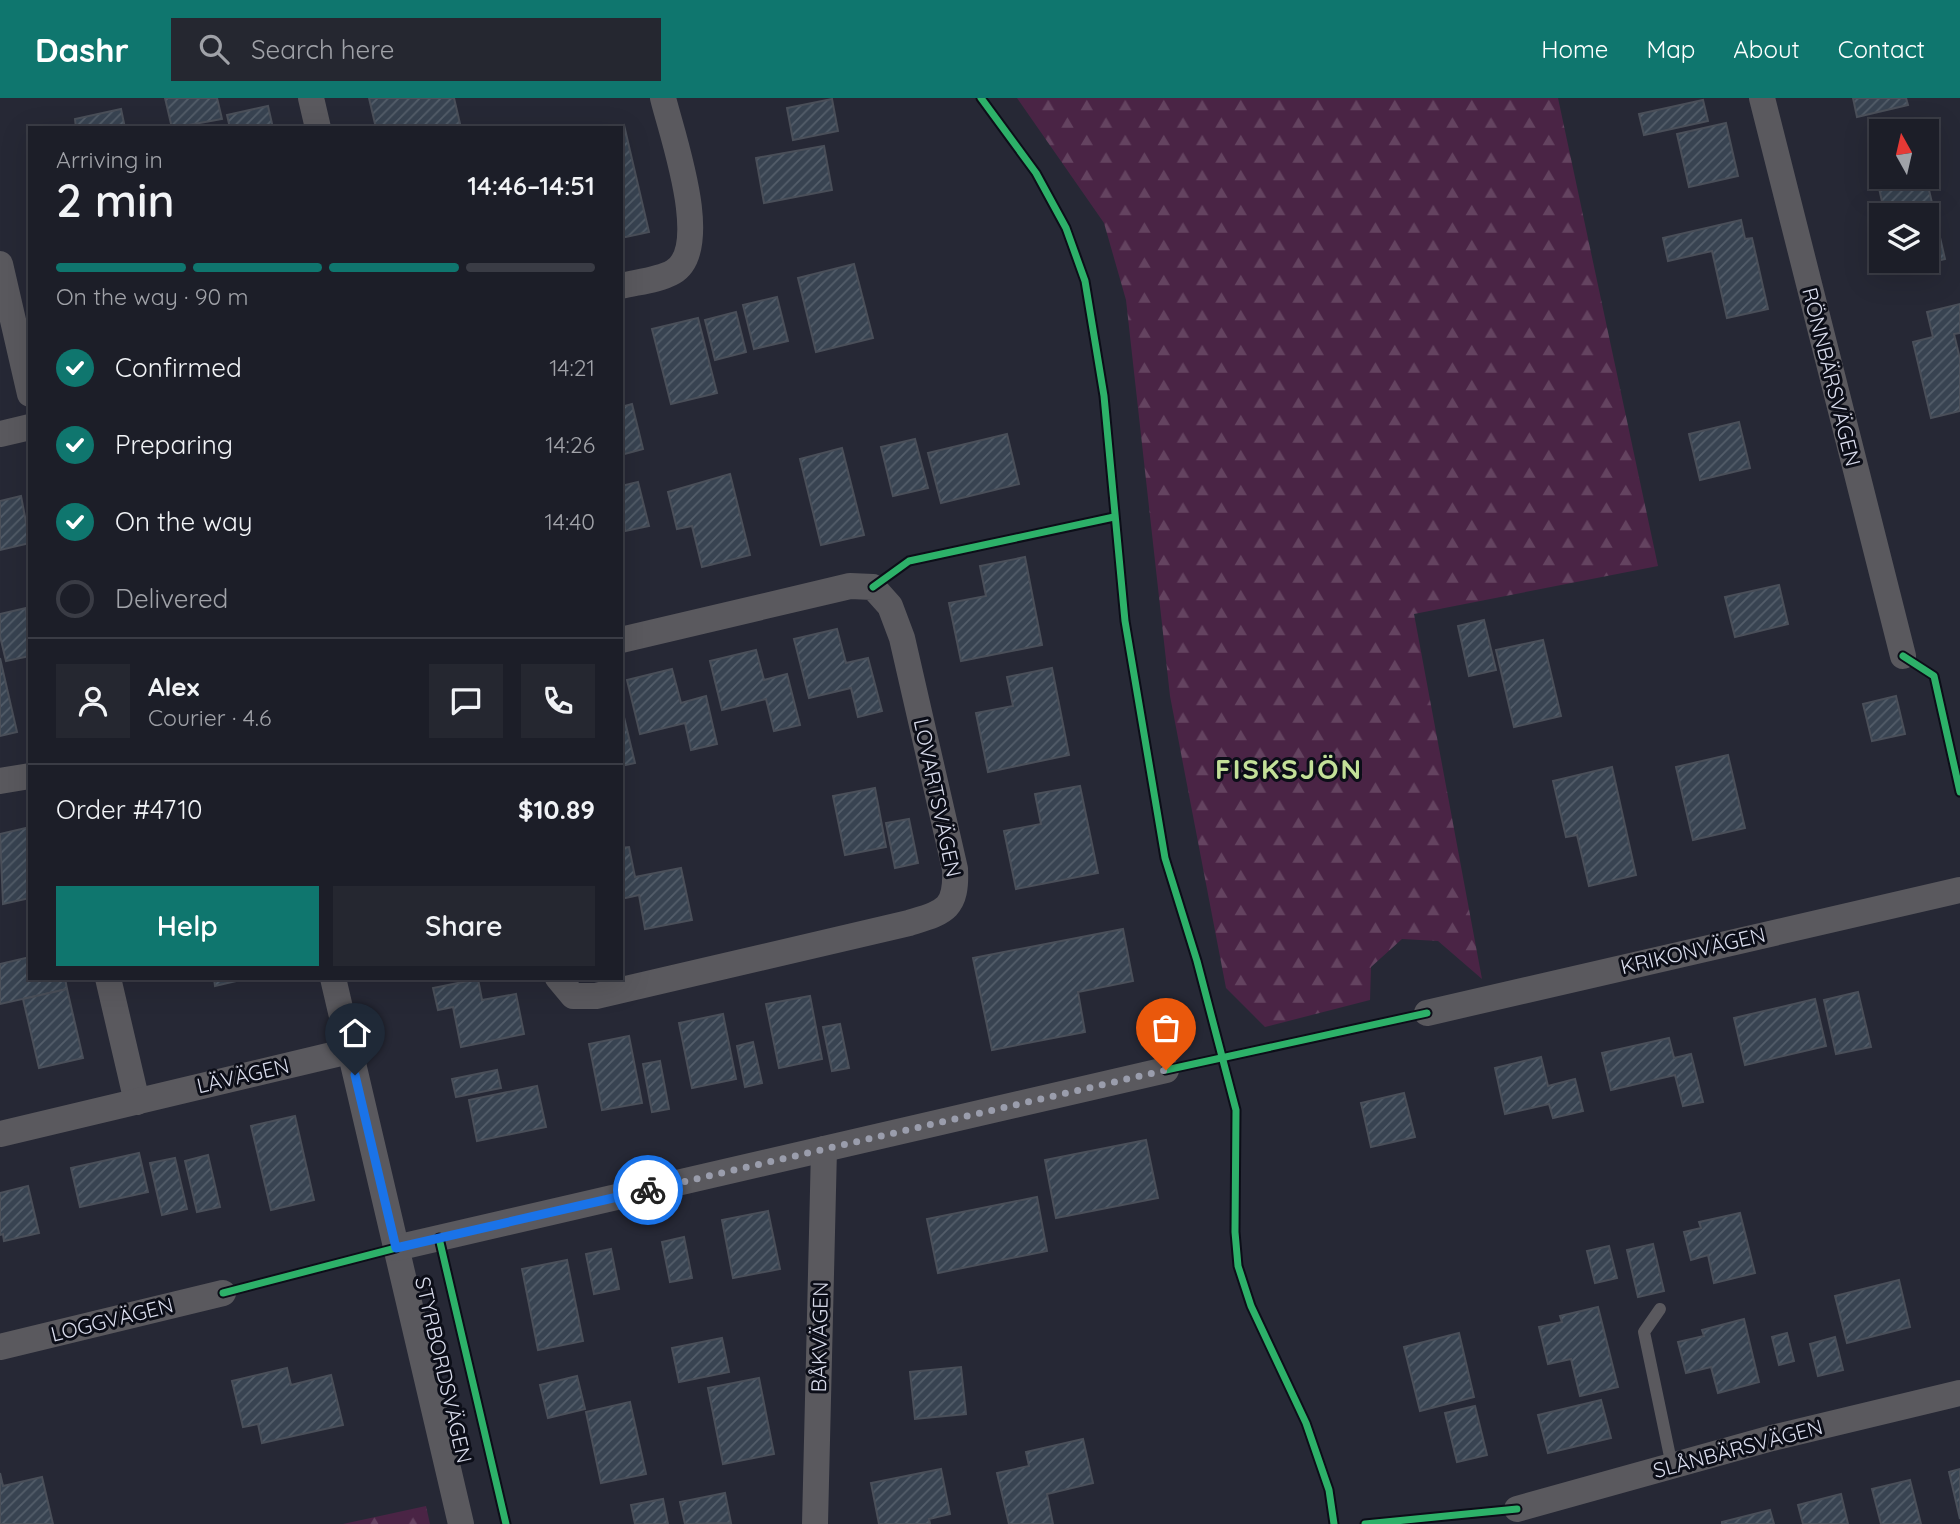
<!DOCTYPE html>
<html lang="en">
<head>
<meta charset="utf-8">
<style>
	body { margin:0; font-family:Quicksand,sans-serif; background:#252730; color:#f1f3f6; height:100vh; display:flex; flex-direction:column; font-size:26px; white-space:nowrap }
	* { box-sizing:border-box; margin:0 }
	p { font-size:23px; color:#a0a2a8 }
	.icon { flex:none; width:38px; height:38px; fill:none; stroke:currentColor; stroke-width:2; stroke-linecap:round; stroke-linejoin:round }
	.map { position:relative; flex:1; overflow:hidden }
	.side { position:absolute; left:28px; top:28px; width:595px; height:854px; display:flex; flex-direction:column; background:#1c1e28; border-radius:0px; box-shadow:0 7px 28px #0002,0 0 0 2px #3a3c45 }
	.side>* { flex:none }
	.needle { width:46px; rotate:352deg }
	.tools { position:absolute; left:1869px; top:21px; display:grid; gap:14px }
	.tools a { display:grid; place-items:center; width:70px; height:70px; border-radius:0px; background:#1c1e28; box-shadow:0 7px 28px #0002,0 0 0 2px #3a3c45; font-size:35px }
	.pin { position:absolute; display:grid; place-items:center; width:60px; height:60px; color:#fff; margin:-72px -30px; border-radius:50% 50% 50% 0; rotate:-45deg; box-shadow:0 0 7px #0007 }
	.pin .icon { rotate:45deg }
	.courier { position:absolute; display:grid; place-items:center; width:70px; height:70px; margin:-35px; border:5px solid #1a73e8; border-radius:50%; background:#fff; color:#222; box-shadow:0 2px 9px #0007 }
	.summary em { font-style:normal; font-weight:600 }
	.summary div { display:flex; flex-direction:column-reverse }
	.summary { display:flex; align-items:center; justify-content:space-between; height:119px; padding:0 28px }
	h1 { font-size:46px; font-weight:600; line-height:52px }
	.bar { display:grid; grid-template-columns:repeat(4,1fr); gap:10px 7px; align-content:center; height:84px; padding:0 28px }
	.bar i { height:9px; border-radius:5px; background:#3a3c45 }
	.bar .selected { background:#0f766e }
	.bar p { grid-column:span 4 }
	.line { display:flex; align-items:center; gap:18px; padding:0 28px; border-top:2px solid #3a3c45 }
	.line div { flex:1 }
	.round { display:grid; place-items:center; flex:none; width:74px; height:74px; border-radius:0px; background:#252730 }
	ol { padding:0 28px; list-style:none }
	li { display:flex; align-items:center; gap:21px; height:77px }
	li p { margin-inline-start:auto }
	li .icon { padding:7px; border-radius:50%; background:#0f766e; color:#fff; stroke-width:4 }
	li:last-child { color:#a0a2a8 }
	li i { width:38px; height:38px; border:4px solid #3a3c45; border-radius:50% }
	.button { display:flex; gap:14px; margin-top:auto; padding:14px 28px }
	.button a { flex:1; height:80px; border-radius:0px; background:#0f766e; color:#fff; font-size:28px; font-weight:600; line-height:80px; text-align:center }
	.button a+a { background:#252730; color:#f1f3f6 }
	header { display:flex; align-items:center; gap:42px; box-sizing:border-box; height:98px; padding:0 35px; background:#0f766e; color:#fff }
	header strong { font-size:33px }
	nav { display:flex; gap:38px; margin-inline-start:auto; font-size:24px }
	.search { width:490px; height:63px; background:#252730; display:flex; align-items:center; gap:18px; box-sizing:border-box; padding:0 24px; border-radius:0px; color:#a0a2a8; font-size:26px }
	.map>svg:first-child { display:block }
	.forest { fill:url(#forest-firs) }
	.building { fill:url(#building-hatch); stroke:#4a4f59; stroke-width:2 }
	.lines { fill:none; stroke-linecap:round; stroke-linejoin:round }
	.lane { stroke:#5a595e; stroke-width:12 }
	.street { stroke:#5a595e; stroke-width:26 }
	.cycleway-casing { stroke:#0c0e18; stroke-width:11 }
	.cycleway { stroke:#2db169; stroke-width:7 }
	.done { stroke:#9a9dac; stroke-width:7; stroke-dasharray:0 12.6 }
	.route { stroke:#1a73e8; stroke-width:9 }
	.labels { text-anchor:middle; stroke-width:6; stroke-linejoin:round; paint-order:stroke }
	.street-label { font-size:21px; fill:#d9dcec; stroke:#0c0e18 }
	.district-label { font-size:28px; font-weight:bold; letter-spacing:2px; fill:#c3e098; stroke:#0c0e18 }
</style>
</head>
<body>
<header>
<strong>Dashr</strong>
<div class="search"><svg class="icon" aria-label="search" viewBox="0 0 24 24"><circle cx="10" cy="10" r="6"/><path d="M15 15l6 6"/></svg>Search here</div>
<nav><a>Home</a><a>Map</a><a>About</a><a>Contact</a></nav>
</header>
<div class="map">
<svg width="1960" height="1426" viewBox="0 0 1960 1426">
	<defs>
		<pattern id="forest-firs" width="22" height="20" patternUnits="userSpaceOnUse" patternTransform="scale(1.75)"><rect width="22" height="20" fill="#4a2445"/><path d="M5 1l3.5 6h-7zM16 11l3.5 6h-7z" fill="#644360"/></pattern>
		<pattern id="building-hatch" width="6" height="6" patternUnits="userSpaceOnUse" patternTransform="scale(1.75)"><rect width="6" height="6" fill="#384351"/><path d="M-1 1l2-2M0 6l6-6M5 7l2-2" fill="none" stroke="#545e6a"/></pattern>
	</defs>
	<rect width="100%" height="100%" fill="#262835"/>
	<g class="forest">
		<path d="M1017,0H1558L1658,468L1414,516L1482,881L1438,843L1402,841L1371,869L1370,902L1265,929L1226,890L1170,598L1126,202L1104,125Z"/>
		<path d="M426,1408L430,1426H343Z"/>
	</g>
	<g class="building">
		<path d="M165,0H217L222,21L172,30Z"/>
		<path d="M369,0H454L461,30H376Z"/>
		<path d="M1853,0H1906L1908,7L1857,19Z"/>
		<path d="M832,1L838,33L793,42L787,10Z"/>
		<path d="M1703,2L1708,23L1644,37L1639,16Z"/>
		<path d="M268,8L273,30H230L227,17Z"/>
		<path d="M121,11L125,30H76L75,21Z"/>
		<path d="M1726,25L1738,78L1689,89L1677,36Z"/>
		<path d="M624,27L649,134L621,140V30H612Z"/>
		<path d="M824,48L832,92L764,105L756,60Z"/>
		<path d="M1881,71V79H1926L1945,161L1898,172L1896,163H1927V117H1885L1875,72Z"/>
		<path d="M1741,122L1745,141L1752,140L1768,211L1727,220L1712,153L1668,163L1663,140Z"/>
		<path d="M854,166L873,240L816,254L798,180Z"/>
		<path d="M777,199L788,243L754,251L743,207Z"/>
		<path d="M1960,206V235L1954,236L1960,261V313L1931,320L1913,244L1933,239L1927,214Z"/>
		<path d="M736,214L746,254L715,262L705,222Z"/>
		<path d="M698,220L717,295L671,306L652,231Z"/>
		<path d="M632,306L643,351L621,357V309Z"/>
		<path d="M1739,324L1750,370L1700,382L1689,336Z"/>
		<path d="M1007,336L1019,386L941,405L928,355Z"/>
		<path d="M915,341L928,390L893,398L881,349Z"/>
		<path d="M842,350L864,437L821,447L800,361Z"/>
		<path d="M730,376L750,457L702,469L692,428L677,431L668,394Z"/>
		<path d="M638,384L649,428L625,433L621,388Z"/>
		<path d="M21,398L30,445L0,452V403Z"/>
		<path d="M1025,459L1042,547L961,563L949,505L986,498L980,468Z"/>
		<path d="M1779,487L1788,526L1735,539L1725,499Z"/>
		<path d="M26,510L30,558L6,563L0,538V516Z"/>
		<path d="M1484,522L1496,572L1469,578L1458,528Z"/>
		<path d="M837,531L846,565L868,560L882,613L858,619L851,590L809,600L794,541Z"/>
		<path d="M1543,542L1561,618L1514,629L1496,552Z"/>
		<path d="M756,552L764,582L787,576L800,627L774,633L766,601L722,612L710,563Z"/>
		<path d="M0,560L17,634L0,638Z"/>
		<path d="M1052,570L1069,657L988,674L976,615L1013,608L1007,579Z"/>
		<path d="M672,571L681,605L706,598L717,646L691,652L685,625L640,636L627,582Z"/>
		<path d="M1896,598L1905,636L1872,643L1863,606Z"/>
		<path d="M623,615L635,665L621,668V616Z"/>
		<path d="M1728,657L1745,730L1693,742L1676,669Z"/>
		<path d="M1612,669L1636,777L1589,788L1577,737L1566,739L1553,683Z"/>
		<path d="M1080,688L1098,775L1016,791L1004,733L1041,726L1035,696Z"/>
		<path d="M875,690L886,749L845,757L833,698Z"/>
		<path d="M909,721L918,765L895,770L886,725Z"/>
		<path d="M30,729V800L3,806L0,736Z"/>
		<path d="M629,749L635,779L681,770L692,822L645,831L639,797L621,801V750Z"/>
		<path d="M1123,831L1133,883L1078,894L1085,934L992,952L973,860Z"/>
		<path d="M30,859V880H65L67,891L0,906V866Z"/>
		<path d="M214,880H249L215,888Z"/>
		<path d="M478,881L482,902L516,896L524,936L461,949L453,909L438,912L433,890Z"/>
		<path d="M67,891L83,960L39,970L23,901Z"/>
		<path d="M1858,894L1871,949L1836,956L1824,902Z"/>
		<path d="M810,898L822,961L779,970L766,906Z"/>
		<path d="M1815,901L1826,948L1745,967L1734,920Z"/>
		<path d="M723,916L736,981L692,990L679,925Z"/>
		<path d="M840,926L849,970L832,973L823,929Z"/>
		<path d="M629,938L642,1005L602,1012L589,946Z"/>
		<path d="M1669,940L1674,960L1691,956L1703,1004L1683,1008L1675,977L1611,992L1602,955Z"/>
		<path d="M753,944L762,985L745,989L737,948Z"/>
		<path d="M1541,959L1548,988L1575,981L1583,1013L1553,1020L1549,1006L1505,1016L1495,970Z"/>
		<path d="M660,963L669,1011L652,1014L643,966Z"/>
		<path d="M497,972L501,990L456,999L452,981Z"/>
		<path d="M537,988L546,1029L477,1043L469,1002Z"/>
		<path d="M1404,995L1415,1039L1371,1049L1361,1005Z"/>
		<path d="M295,1018L314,1102L271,1112L251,1028Z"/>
		<path d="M1146,1042L1158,1100L1056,1120L1045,1062Z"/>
		<path d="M139,1055L148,1094L80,1109L71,1070Z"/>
		<path d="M208,1057L220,1109L197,1114L185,1063Z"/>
		<path d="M175,1060L187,1111L162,1117L150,1065Z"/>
		<path d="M28,1088L39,1135L4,1143L3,1136L0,1137V1095Z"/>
		<path d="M1037,1099L1047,1153L938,1175L927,1121Z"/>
		<path d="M768,1113L780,1171L733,1180L722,1122Z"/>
		<path d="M1740,1115L1755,1175L1714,1185L1708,1157L1691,1162L1684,1134L1701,1130L1699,1124Z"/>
		<path d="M684,1139L692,1180L670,1184L662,1144Z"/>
		<path d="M1653,1146L1664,1193L1638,1199L1627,1152Z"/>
		<path d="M1609,1148L1617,1180L1595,1185L1587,1153Z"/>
		<path d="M611,1151L619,1191L594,1196L586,1156Z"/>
		<path d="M567,1162L583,1243L538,1252L522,1171Z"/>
		<path d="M1899,1182L1910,1229L1847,1245L1835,1198Z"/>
		<path d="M1598,1209L1618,1289L1580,1298L1571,1261L1548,1266L1539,1229L1562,1224L1560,1218Z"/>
		<path d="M1744,1221L1759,1284L1718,1295L1711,1269L1686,1275L1678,1244L1704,1238L1702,1232Z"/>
		<path d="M1459,1235L1474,1299L1420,1313L1404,1249Z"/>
		<path d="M1787,1235L1794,1263L1779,1267L1772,1239Z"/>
		<path d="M1835,1239L1843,1272L1818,1278L1810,1246Z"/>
		<path d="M722,1240L729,1274L679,1284L672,1250Z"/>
		<path d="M961,1269L966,1316L915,1321L910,1274Z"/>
		<path d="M287,1270L291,1287L331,1277L343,1327L262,1345L258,1326L243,1329L232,1283Z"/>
		<path d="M577,1278L585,1311L548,1320L540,1287Z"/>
		<path d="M759,1280L774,1356L723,1366L708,1290Z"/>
		<path d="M1601,1302L1611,1340L1548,1355L1538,1317Z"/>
		<path d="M630,1304L646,1376L601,1385L586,1314Z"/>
		<path d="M1475,1308L1487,1357L1457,1364L1445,1315Z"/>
		<path d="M1083,1341L1093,1385L1047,1396L1053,1426H1009L997,1375L1029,1368L1026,1354Z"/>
		<path d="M941,1371L950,1416L929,1421L930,1426H879L871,1385Z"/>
		<path d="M1960,1371V1421L1949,1374Z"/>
		<path d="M0,1375L3,1388L42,1379L53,1426H0Z"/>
		<path d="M1910,1382L1921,1426H1881L1872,1391Z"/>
		<path d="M725,1395L731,1425L685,1426L680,1404Z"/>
		<path d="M1841,1396L1848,1426H1803L1798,1407Z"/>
		<path d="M663,1401L668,1426H635L631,1407Z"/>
		<path d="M1770,1412L1774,1426H1722V1424Z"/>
	</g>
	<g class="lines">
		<path class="lane" d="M1660,1211L1644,1234L1672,1368"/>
		<g class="street">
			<path d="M311,0L318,30"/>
			<path d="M1762,0L1903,558"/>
			<path d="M0,166L30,296"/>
			<path d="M621,188C637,184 659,182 673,174C713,151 672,37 663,0"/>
			<path d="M0,336L30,329"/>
			<path d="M0,683L30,678"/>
			<path d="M108,880L137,1004"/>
			<path d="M333,880L461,1426"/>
			<path d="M558,880L573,898H596L909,825C944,814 957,812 955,771L902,540L890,508L873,489L850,488L621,542"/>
			<path d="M1427,915L1960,792"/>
			<path d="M0,1036L349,953"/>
			<path d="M396,1150L1166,972"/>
			<path d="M0,1249L223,1195"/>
			<path d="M1517,1411L1772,1340L1960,1295"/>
			<path d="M815,1426L824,1051"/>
		</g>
		<defs>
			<g id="cycleway">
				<path d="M981,0L1036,75L1066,130L1085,183L1104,298L1125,523L1165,760L1197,863L1236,1012L1235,1134L1238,1168L1251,1208L1306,1325L1329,1392L1334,1426"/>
				<path d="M873,489L909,463L1114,419"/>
				<path d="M1903,558L1934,578L1960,694"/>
				<path d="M1166,972L1427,915"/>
				<path d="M439,1140L506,1426"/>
				<path d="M223,1195L396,1150"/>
				<path d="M1365,1426L1517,1411"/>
			</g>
		</defs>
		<use href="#cycleway" class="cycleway-casing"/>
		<use href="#cycleway" class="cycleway"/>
	</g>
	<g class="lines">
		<path class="done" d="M648,1092L1166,972"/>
		<path class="route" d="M355,977L396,1150L648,1092"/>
	</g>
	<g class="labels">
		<g class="street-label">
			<text transform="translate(1831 279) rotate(76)" y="7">RÖNNBÄRSVÄGEN</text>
			<text transform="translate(937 700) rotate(78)" y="7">LOVARTSVÄGEN</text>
			<text transform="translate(1693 853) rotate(-13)" y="7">KRIKONVÄGEN</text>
			<text transform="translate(243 978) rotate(-13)" y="7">LÄVÄGEN</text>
			<text transform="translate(112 1222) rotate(-14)" y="7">LOGGVÄGEN</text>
			<text transform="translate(820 1239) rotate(-89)" y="7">BÅKVÄGEN</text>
			<text transform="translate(443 1272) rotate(77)" y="7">STYRBORDSVÄGEN</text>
			<text transform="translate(1738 1351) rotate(-15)" y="7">SLÅNBÄRSVÄGEN</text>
		</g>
		<g class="district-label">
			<text x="1289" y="681">FISKSJÖN</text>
		</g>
	</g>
</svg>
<div class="tools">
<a><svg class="needle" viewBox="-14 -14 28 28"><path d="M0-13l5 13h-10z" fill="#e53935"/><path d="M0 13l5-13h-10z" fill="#a0a2a8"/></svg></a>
<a><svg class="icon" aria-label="layers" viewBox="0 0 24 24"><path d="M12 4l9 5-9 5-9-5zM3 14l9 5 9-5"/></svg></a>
</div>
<div class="pin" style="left:1166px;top:972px;background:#ea580c"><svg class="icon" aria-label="bag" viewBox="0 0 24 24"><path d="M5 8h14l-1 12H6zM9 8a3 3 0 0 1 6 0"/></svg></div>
<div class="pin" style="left:355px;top:977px;background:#1f2937"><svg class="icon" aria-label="home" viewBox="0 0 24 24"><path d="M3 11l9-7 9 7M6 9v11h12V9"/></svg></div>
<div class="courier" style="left:648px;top:1092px"><svg class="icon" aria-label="bike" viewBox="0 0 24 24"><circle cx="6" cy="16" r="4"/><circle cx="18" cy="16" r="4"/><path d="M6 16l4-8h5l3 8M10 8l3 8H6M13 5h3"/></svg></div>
<section class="side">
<div class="summary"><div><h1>2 min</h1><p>Arriving in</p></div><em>14:46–14:51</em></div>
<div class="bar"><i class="selected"></i><i class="selected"></i><i class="selected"></i><i></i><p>On the way · 90 m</p></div>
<ol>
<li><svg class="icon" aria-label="check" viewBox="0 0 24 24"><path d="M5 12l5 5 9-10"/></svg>Confirmed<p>14:21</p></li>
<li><svg class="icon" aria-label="check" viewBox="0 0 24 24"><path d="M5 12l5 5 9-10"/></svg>Preparing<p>14:26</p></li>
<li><svg class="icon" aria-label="check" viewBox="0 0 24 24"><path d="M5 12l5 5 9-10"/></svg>On the way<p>14:40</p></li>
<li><i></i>Delivered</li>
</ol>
<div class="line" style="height:126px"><a class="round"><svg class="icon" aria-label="person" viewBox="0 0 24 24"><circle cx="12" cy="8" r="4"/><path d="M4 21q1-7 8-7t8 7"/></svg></a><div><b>Alex</b><p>Courier · 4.6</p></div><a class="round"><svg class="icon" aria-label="chat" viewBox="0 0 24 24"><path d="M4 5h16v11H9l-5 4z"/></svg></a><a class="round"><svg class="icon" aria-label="phone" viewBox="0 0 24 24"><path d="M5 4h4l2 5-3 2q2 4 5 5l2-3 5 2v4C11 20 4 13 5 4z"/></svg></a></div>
<div class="line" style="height:91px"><div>Order #4710</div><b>$10.89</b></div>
<div class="button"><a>Help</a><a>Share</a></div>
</section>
</div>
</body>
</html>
